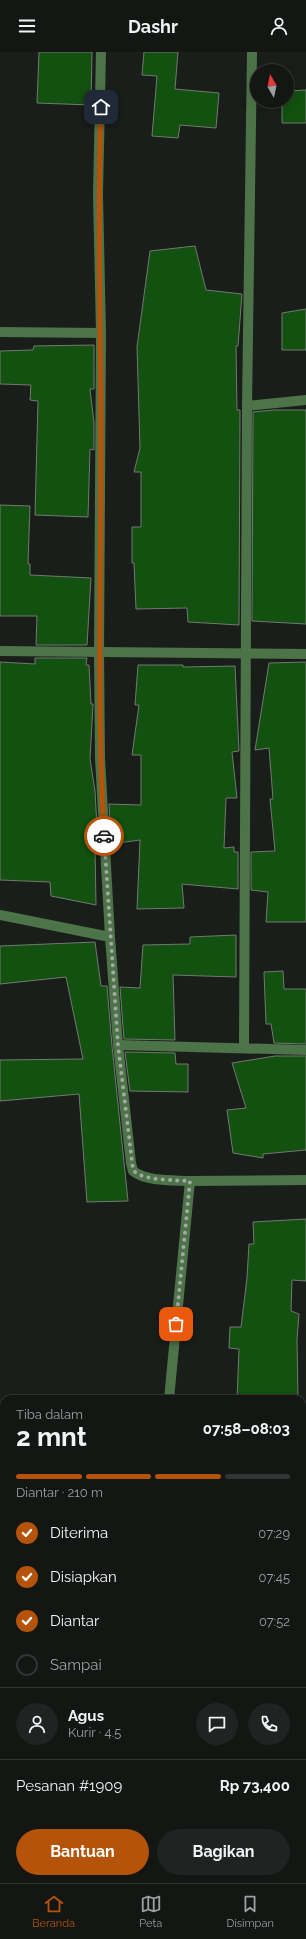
<!DOCTYPE html>
<html lang="id">
<head>
<meta charset="utf-8">
<style>
	body { margin:0; font-family:Raleway,sans-serif; background:#212322; color:#f1f3f6; height:100vh; display:flex; flex-direction:column; font-size:15px; white-space:nowrap }
	* { box-sizing:border-box; margin:0 }
	p { font-size:13px; color:#9d9fa0 }
	.icon { flex:none; width:22px; height:22px; fill:none; stroke:currentColor; stroke-width:2; stroke-linecap:round; stroke-linejoin:round }
	.map { position:relative; flex:1; overflow:hidden }
	.details { position:absolute; left:0px; top:1343px; width:306px; height:488px; display:flex; flex-direction:column; background:#141614; border-radius:12px 12px 0 0; box-shadow:0 4px 16px #0002,0 0 0 1px #333534 }
	.details>* { flex:none }
	.needle { width:26px; rotate:351deg }
	.tools { position:absolute; left:250px; top:12px; display:grid; gap:8px }
	.tools a { display:grid; place-items:center; width:44px; height:44px; border-radius:50%; background:#141614; box-shadow:0 4px 16px #0002,0 0 0 1px #333534; font-size:20px }
	.pin { position:absolute; display:grid; place-items:center; width:34px; height:34px; color:#fff; margin:-17px; border-radius:8px; box-shadow:0 2px 6px #0006 }
	.courier { position:absolute; display:grid; place-items:center; width:40px; height:40px; margin:-20px; border:3px solid #b45309; border-radius:50%; background:#fff; color:#222; box-shadow:0 1px 5px #0007 }
	.overview em { font-style:normal; font-weight:700 }
	.overview div { display:flex; flex-direction:column-reverse }
	.overview { display:flex; align-items:center; justify-content:space-between; height:68px; padding:0 16px }
	h1 { font-size:26px; font-weight:700; line-height:30px }
	.bar { display:grid; grid-template-columns:repeat(4,1fr); gap:6px 4px; align-content:center; height:48px; padding:0 16px }
	.bar i { height:5px; border-radius:3px; background:#333534 }
	.bar .selected { background:#b45309 }
	.bar p { grid-column:span 4 }
	.line { display:flex; align-items:center; gap:10px; padding:0 16px; border-top:1px solid #333534 }
	.line div { flex:1 }
	.round { display:grid; place-items:center; flex:none; width:42px; height:42px; border-radius:21px; background:#212322 }
	ol { padding:0 16px; list-style:none }
	li { display:flex; align-items:center; gap:12px; height:44px }
	li p { margin-inline-start:auto }
	li .icon { padding:4px; border-radius:50%; background:#b45309; color:#fff; stroke-width:4 }
	li:last-child { color:#9d9fa0 }
	li i { width:22px; height:22px; border:2px solid #333534; border-radius:50% }
	.primary-button { display:flex; gap:8px; margin-top:auto; padding:8px 16px }
	.primary-button a { flex:1; height:46px; border-radius:24px; background:#b45309; color:#fff; font-size:16px; font-weight:700; line-height:46px; text-align:center }
	.primary-button a+a { background:#212322; color:#f1f3f6 }
	header { display:flex; justify-content:space-between; align-items:center; height:52px; padding:0 16px; background:#141614; font-size:18px; font-weight:700 }
	.dock { display:flex; justify-content:space-around; align-items:center; height:56px; border-top:1px solid #333534; background:#141614; font-size:11px; color:#9d9fa0 }
	.dock a { display:grid; justify-items:center; gap:2px }
	.dock .selected { color:#b45309 }
	.map>svg:first-child { display:block }
	.building { fill:#12510f; stroke:#747874 }
	.lines { fill:none; stroke-linecap:round; stroke-linejoin:round }
	.street { stroke:#4d7449; stroke-width:10 }
	.done { stroke:#a4a8a4; stroke-width:4; stroke-dasharray:0 7.2 }
	.route { stroke:#b45309; stroke-width:5 }
</style>
</head>
<body>
<header><svg class="icon" aria-label="menu" viewBox="0 0 24 24"><path d="M4 6h16M4 12h16M4 18h16"/></svg>Dashr<svg class="icon" aria-label="person" viewBox="0 0 24 24"><circle cx="12" cy="8" r="4"/><path d="M4 21q1-7 8-7t8 7"/></svg></header>
<div class="map">
<svg width="306" height="1831" viewBox="0 0 306 1831">
	<rect width="100%" height="100%" fill="#1a1e1a"/>
	<g class="building">
		<path d="M39,0H92L91,53L37,51Z"/>
		<path d="M144,0H178L175,37L219,41L216,76L180,73L178,86L152,84L157,24L142,23Z"/>
		<path d="M306,38V71H282V49H287V39Z"/>
		<path d="M195,194L206,238L242,242L238,294H236L237,358H240L239,573L188,570L187,556L136,557L134,511H132V475H141V420H134L140,396L137,295L150,199Z"/>
		<path d="M306,257V298H282V261Z"/>
		<path d="M94,293V337H90L94,371V398L90,397L88,465L35,463L38,349L30,348L31,333L0,332V299L33,298L34,294Z"/>
		<path d="M274,358H306V572L252,569L253,360Z"/>
		<path d="M0,453L30,454L28,512H30V523L91,526L87,593H36L37,564H0Z"/>
		<path d="M35,606H87L86,613H89L91,652H93L90,707L95,739L98,793L95,794L96,853L51,844L50,830L0,828V610L35,612Z"/>
		<path d="M306,610V870H266L268,840L251,838V800L275,799L270,747H273L269,696L255,698L269,611Z"/>
		<path d="M138,613H183V615L235,614L239,699L232,700L237,746H226L224,796L234,795V800H238V837L182,832L184,856L137,857L140,788L111,792L109,752L141,753V703H132L139,653H135Z"/>
		<path d="M236,883V925L173,923L175,988L124,987L120,935L140,936L143,893L190,892V885Z"/>
		<path d="M95,890L101,934H107L112,994L128,1149L87,1150L79,1042L0,1049V1008L83,1007L66,925L0,932V894Z"/>
		<path d="M283,919L284,937H306V992L274,991L271,972H266L264,920Z"/>
		<path d="M125,1000L175,1001L176,1012H188V1040L130,1039Z"/>
		<path d="M275,1004H306V1098L263,1102V1106L233,1101L227,1058L246,1056L232,1011Z"/>
		<path d="M306,1167V1229L292,1228L291,1259L299,1262L297,1288L298,1347H237L239,1297L229,1296L230,1275H241L247,1226L249,1192H254L253,1170Z"/>
	</g>
	<g class="lines">
		<g class="street">
			<path d="M101,0L98,142L101,281L99,600L100,706L110,885L118,993L131,1111L133,1119C147,1130 173,1128 190,1129L169,1347"/>
			<path d="M0,280L101,281"/>
			<path d="M247,354L306,348"/>
			<path d="M0,599L306,602"/>
			<path d="M0,863L110,885"/>
			<path d="M118,993L306,998"/>
			<path d="M244,996L247,354L252,0"/>
			<path d="M190,1129L306,1128"/>
			<path d="M302,1681L306,1682"/>
		</g>
	</g>
	<g class="lines">
		<path class="done" d="M104,784L118,993L133,1118C142,1129 176,1128 190,1129L176,1272"/>
		<path class="route" d="M101,55C97,167 101,280 101,392C101,523 97,653 104,784"/>
	</g>
</svg>
<div class="tools">
<a><svg class="needle" viewBox="-14 -14 28 28"><path d="M0-13l5 13h-10z" fill="#e53935"/><path d="M0 13l5-13h-10z" fill="#9d9fa0"/></svg></a>
</div>
<div class="pin" style="left:176px;top:1272px;background:#ea580c"><svg class="icon" aria-label="bag" viewBox="0 0 24 24"><path d="M5 8h14l-1 12H6zM9 8a3 3 0 0 1 6 0"/></svg></div>
<div class="pin" style="left:101px;top:55px;background:#1f2937"><svg class="icon" aria-label="home" viewBox="0 0 24 24"><path d="M3 11l9-7 9 7M6 9v11h12V9"/></svg></div>
<div class="courier" style="left:104px;top:784px"><svg class="icon" aria-label="car" viewBox="0 0 24 24"><path d="M5 17H2v-5l4-1 3-4h7l3 4 3 1v5h-3M9 17h6M6 11h13"/><circle cx="7" cy="17" r="2"/><circle cx="17" cy="17" r="2"/></svg></div>
<section class="details">
<div class="overview"><div><h1>2 mnt</h1><p>Tiba dalam</p></div><em>07:58–08:03</em></div>
<div class="bar"><i class="selected"></i><i class="selected"></i><i class="selected"></i><i></i><p>Diantar · 210 m</p></div>
<ol>
<li><svg class="icon" aria-label="check" viewBox="0 0 24 24"><path d="M5 12l5 5 9-10"/></svg>Diterima<p>07:29</p></li>
<li><svg class="icon" aria-label="check" viewBox="0 0 24 24"><path d="M5 12l5 5 9-10"/></svg>Disiapkan<p>07:45</p></li>
<li><svg class="icon" aria-label="check" viewBox="0 0 24 24"><path d="M5 12l5 5 9-10"/></svg>Diantar<p>07:52</p></li>
<li><i></i>Sampai</li>
</ol>
<div class="line" style="height:72px"><a class="round"><svg class="icon" aria-label="person" viewBox="0 0 24 24"><circle cx="12" cy="8" r="4"/><path d="M4 21q1-7 8-7t8 7"/></svg></a><div><b>Agus</b><p>Kurir · 4.5</p></div><a class="round"><svg class="icon" aria-label="chat" viewBox="0 0 24 24"><path d="M4 5h16v11H9l-5 4z"/></svg></a><a class="round"><svg class="icon" aria-label="phone" viewBox="0 0 24 24"><path d="M5 4h4l2 5-3 2q2 4 5 5l2-3 5 2v4C11 20 4 13 5 4z"/></svg></a></div>
<div class="line" style="height:52px"><div>Pesanan #1909</div><b>Rp 73,400</b></div>
<div class="primary-button"><a>Bantuan</a><a>Bagikan</a></div>
</section>
</div>
<nav class="dock">
<a class="selected"><svg class="icon" aria-label="home" viewBox="0 0 24 24"><path d="M3 11l9-7 9 7M6 9v11h12V9"/></svg>Beranda</a>
<a><svg class="icon" aria-label="map" viewBox="0 0 24 24"><path d="M3 6l6-2 6 2 6-2v14l-6 2-6-2-6 2zM9 4v14M15 6v14"/></svg>Peta</a>
<a><svg class="icon" aria-label="saved" viewBox="0 0 24 24"><path d="M7 4h10v16l-5-4-5 4z"/></svg>Disimpan</a>
</nav>
</body>
</html>
